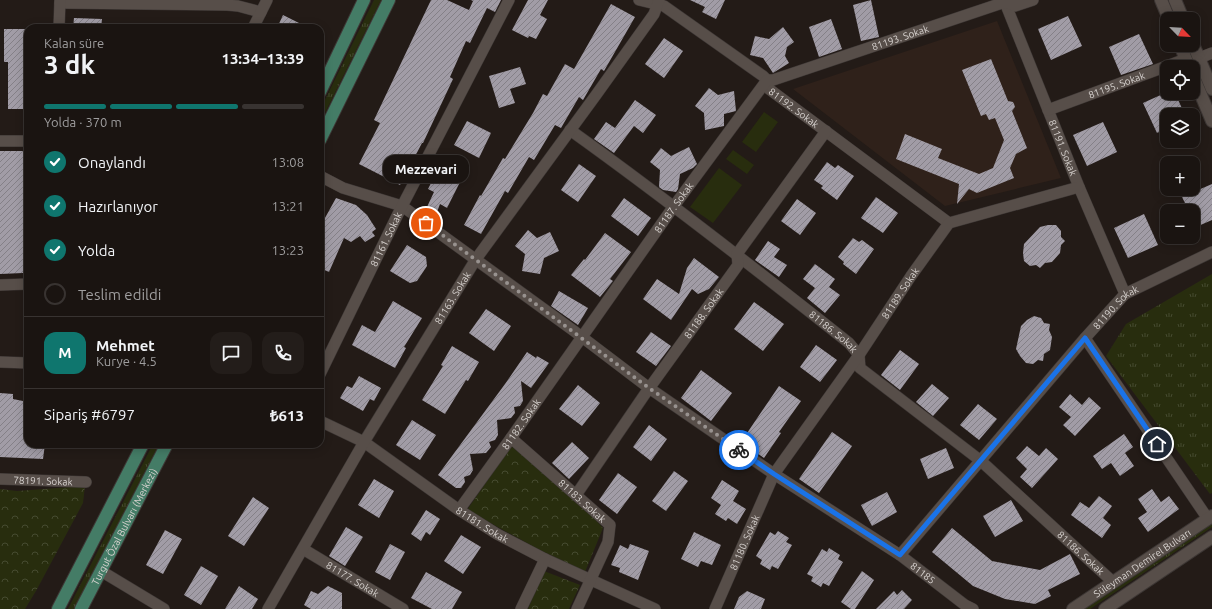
<!DOCTYPE html>
<html lang="tr">
<head>
<meta charset="utf-8">
<style>
	body { margin:0; font-family:Ubuntu,sans-serif; background:#231d1a; color:#f1f3f6; height:100vh; display:flex; flex-direction:column; font-size:15px; white-space:nowrap }
	* { box-sizing:border-box; margin:0 }
	p { font-size:13px; color:#9f9e9f }
	.icon { flex:none; width:22px; height:22px; fill:none; stroke:currentColor; stroke-width:2; stroke-linecap:round; stroke-linejoin:round }
	.map { position:relative; flex:1; overflow:hidden }
	.side { position:absolute; left:24px; top:24px; width:300px; height:424px; display:flex; flex-direction:column; background:#1a1411; border-radius:12px; box-shadow:0 2px 10px #0003,0 0 0 1px #383331 }
	.side>* { flex:none }
	.needle { width:26px; rotate:115deg }
	.controls { position:absolute; left:1160px; top:12px; display:grid; gap:8px }
	.controls a { display:grid; place-items:center; width:40px; height:40px; border-radius:8px; background:#1a1411; box-shadow:0 2px 10px #0003,0 0 0 1px #383331; font-size:20px }
	.pin { position:absolute; display:grid; place-items:center; width:34px; height:34px; color:#fff; margin:-17px; border:2px solid #fff; border-radius:50%; box-shadow:0 1px 4px #0007 }
	.courier { position:absolute; display:grid; place-items:center; width:40px; height:40px; margin:-20px; border:3px solid #1a73e8; border-radius:50%; background:#fff; color:#222; box-shadow:0 1px 5px #0007 }
	.bubble { position:absolute; height:28px; border-radius:12px; background:#1a1411; box-shadow:0 2px 10px #0003,0 0 0 1px #383331; font-size:13px; font-weight:700; line-height:28px; text-align:center }
	.summary em { font-style:normal; font-weight:700 }
	.summary div { display:flex; flex-direction:column-reverse }
	.summary { display:flex; align-items:center; justify-content:space-between; height:68px; padding:0 20px }
	h1 { font-size:26px; font-weight:700; line-height:30px }
	.bar { display:grid; grid-template-columns:repeat(4,1fr); gap:6px 4px; align-content:center; height:48px; padding:0 20px }
	.bar i { height:5px; border-radius:3px; background:#383331 }
	.bar .on { background:#0f766e }
	.bar p { grid-column:span 4 }
	.line { display:flex; align-items:center; gap:10px; padding:0 20px; border-top:1px solid #383331 }
	.line div { flex:1 }
	.round { display:grid; place-items:center; flex:none; width:42px; height:42px; border-radius:12px; background:#231d1a }
	ol { padding:0 20px; list-style:none }
	li { display:flex; align-items:center; gap:12px; height:44px }
	li p { margin-inline-start:auto }
	li .icon { padding:4px; border-radius:50%; background:#0f766e; color:#fff; stroke-width:4 }
	li:last-child { color:#9f9e9f }
	li i { width:22px; height:22px; border:2px solid #383331; border-radius:50% }
	.map>svg:first-child { display:block }
	.built { fill:#2f211a }
	.grass { fill:url(#grass-tufts) }
	.forest { fill:url(#forest-crowns) }
	.pitch { fill:#282d0e }
	.building { fill:url(#building-hatch) }
	.lines { fill:none; stroke-linecap:round; stroke-linejoin:round }
	.minor-casing { stroke:#3d3735; stroke-width:12 }
	.secondary-casing { stroke:#3d3735; stroke-width:14 }
	.primary-casing { stroke:#3d3735; stroke-width:14 }
	.minor { stroke:#574e49; stroke-width:11 }
	.secondary { stroke:#574e49; stroke-width:12 }
	.primary { stroke:#447c66; stroke-width:12 }
	.done { stroke:#98928f; stroke-width:4; stroke-dasharray:0 7.2 }
	.route { stroke:#1a73e8; stroke-width:5 }
	.labels { text-anchor:middle; stroke-width:4; stroke-linejoin:round; paint-order:stroke }
	.street-label { font-size:10px; fill:#d7d2cf; stroke:#231b17 }
</style>
</head>
<body>
<div class="map">
<svg width="1212" height="609" viewBox="0 0 1212 609">
	<defs>
		<pattern id="grass-tufts" width="24" height="20" patternUnits="userSpaceOnUse"><rect width="24" height="20" fill="#282d0e"/><path d="M3 7l-1-3M5 7V3M7 7l1-3M15 17l-1-3M17 17v-4M19 17l1-3" fill="none" stroke="#464b30"/></pattern>
		<pattern id="forest-crowns" width="20" height="18" patternUnits="userSpaceOnUse"><rect width="20" height="18" fill="#282d0e"/><path d="M2 6a3 3 0 1 1 6 0M12 15a3 3 0 1 1 6 0" fill="none" stroke="#464b30"/></pattern>
		<pattern id="building-hatch" width="6" height="6" patternUnits="userSpaceOnUse"><rect width="6" height="6" fill="#a19ca6"/><path d="M-1 1l2-2M0 6l6-6M5 7l2-2" fill="none" stroke="#848087"/></pattern>
	</defs>
	<rect width="100%" height="100%" fill="#231b17"/>
	<path class="built" d="M997,21L1061,178L945,206L793,89Z"/>
	<g class="grass">
		<path d="M374,0H381L320,123V110Z"/>
		<path d="M1212,274V493L1210,494L1106,356L1126,324Z"/>
		<path d="M153,444H159L74,609H68Z"/>
		<path d="M1212,522V527L1090,609H1083Z"/>
	</g>
	<g class="forest">
		<path d="M511,446L572,494L603,528L585,572L536,548L467,510Z"/>
		<path d="M85,486L83,503L36,591L25,609H0V489L17,491Z"/>
		<path d="M544,571L580,585L569,609H528Z"/>
	</g>
	<g class="pitch">
		<path d="M764,112L778,122L756,152L742,142Z"/>
		<path d="M733,150L754,165L747,174L726,159Z"/>
		<path d="M719,168L742,185L713,223L690,207Z"/>
	</g>
	<g class="building">
		<path d="M431,0H447L469,10L473,1L471,0H501L495,12L487,8L470,43L466,41L450,77L453,79L423,143H422L400,185L359,164L380,123L374,120Z"/>
		<path d="M528,0H548L540,15L547,19L536,39L529,36L528,38L512,30Z"/>
		<path d="M690,0H725L716,19L702,12L705,7Z"/>
		<path d="M871,0L879,37L861,41L853,5Z"/>
		<path d="M611,4L635,17L604,71L601,69L583,100L579,97L561,128L555,125L534,160L529,157L508,193L505,191L481,234L464,225L480,195L481,196L503,158L505,159L533,113L543,94L547,96L565,64L574,69Z"/>
		<path d="M283,15L309,28H277Z"/>
		<path d="M1068,16L1082,46L1051,60L1038,29Z"/>
		<path d="M74,18L102,19L101,28H73Z"/>
		<path d="M831,19L842,49L819,57L809,27Z"/>
		<path d="M783,27L794,42L787,47L785,56L789,63L773,73L763,58L750,55L755,36L769,39Z"/>
		<path d="M4,29H28V109H8V62H4Z"/>
		<path d="M1139,34L1153,64L1121,75L1109,47Z"/>
		<path d="M664,38L683,51L664,78L645,64Z"/>
		<path d="M991,59L1008,101L1013,102L1014,104L1015,107L1012,111L1027,148L1016,154L1010,168L1014,178L977,193L969,189L957,204L959,184L896,159L905,134L942,149L938,158L979,174L993,168L1004,140L995,118L989,120L986,114L981,116L962,70Z"/>
		<path d="M520,67L526,84L510,89L515,103L499,108L489,76Z"/>
		<path d="M709,88L718,95L734,91L736,111L724,114V126L705,130L704,113L695,106Z"/>
		<path d="M1165,93H1175L1185,115H1167V128L1157,133L1143,103Z"/>
		<path d="M635,100L656,115L643,133L634,126L614,153L594,139L606,122L615,128Z"/>
		<path d="M467,121L491,133L479,158L454,145Z"/>
		<path d="M1103,122L1117,152L1087,166L1073,135Z"/>
		<path d="M689,147L697,164L693,168L680,174L678,189L676,192L663,190L659,187L660,170L650,162L661,148L671,156Z"/>
		<path d="M0,151H28V259H25L23,273L0,274Z"/>
		<path d="M449,162L459,167L456,173L463,176L447,208L440,204L437,212L427,207L434,192L428,189L435,175L441,178Z"/>
		<path d="M827,162L835,168L838,165L854,176L837,200L821,188L823,186L814,180Z"/>
		<path d="M579,164L596,176L578,202L561,190Z"/>
		<path d="M1212,184V220L1196,227L1193,220V211H1189L1182,197Z"/>
		<path d="M876,197L898,213L883,233L861,218Z"/>
		<path d="M336,198L356,205L367,215L376,229L372,232L375,236L365,242L360,236L351,242L344,238L329,272L320,268V227Z"/>
		<path d="M624,198L651,218L638,236L611,216Z"/>
		<path d="M797,199L816,213L800,235L781,221Z"/>
		<path d="M1144,214L1158,245L1128,258L1114,228Z"/>
		<path d="M1048,225H1056L1061,231V237L1065,241L1061,245L1060,253L1052,262L1045,263L1040,268L1036,265L1030,266L1024,261L1023,253L1024,244L1040,227Z"/>
		<path d="M528,230L537,238L550,232L559,251L544,258L540,274L522,271L525,254L515,246Z"/>
		<path d="M605,233L631,252L610,279L613,281L600,297L571,275L584,259L585,260Z"/>
		<path d="M853,238L859,242L862,240L874,249L856,274L843,264L844,262L838,257Z"/>
		<path d="M768,241L780,249L774,257L787,265L779,277L755,260Z"/>
		<path d="M407,245L426,257L427,266L417,281L410,283L390,271Z"/>
		<path d="M694,258L719,277L709,289L698,294L692,289L671,320L643,299L657,279L679,294L687,268Z"/>
		<path d="M815,264L835,279L829,287L840,295L825,313L807,298L815,288L803,279Z"/>
		<path d="M559,291L588,308L578,325L551,306Z"/>
		<path d="M393,301L422,318L404,347L406,348L395,368L352,345L362,325L375,332Z"/>
		<path d="M754,302L784,324L763,351L734,329Z"/>
		<path d="M486,309L511,326L494,351L469,333Z"/>
		<path d="M1034,316L1041,318L1044,323L1050,324L1049,330L1052,337L1050,350L1044,354L1043,361L1038,360L1033,364L1026,363L1020,356L1016,349L1021,326L1027,320Z"/>
		<path d="M651,332L671,346L656,366L636,352Z"/>
		<path d="M816,345L837,360L820,382L800,367Z"/>
		<path d="M452,346L479,362L468,381L466,380L445,414L422,400L443,366L441,365Z"/>
		<path d="M900,350L919,364L900,390L881,375Z"/>
		<path d="M527,352L536,358L537,356L549,363L531,388L521,381L523,401L520,406L514,407L515,413L511,418L497,420L498,435L495,440L489,442L491,447L486,453L470,454L473,470L470,475L464,477L465,482L461,488H456L438,475L505,384Z"/>
		<path d="M701,370L732,393L711,421L681,398Z"/>
		<path d="M359,376L381,388L374,401L370,399L363,411L340,398L347,386L352,388Z"/>
		<path d="M932,384L949,398L933,416L916,402Z"/>
		<path d="M578,385L600,403L582,426L559,409Z"/>
		<path d="M779,386L801,401L779,432L781,433L764,458L741,442Z"/>
		<path d="M0,393L13,394V399L28,402V444H45L43,459L0,457Z"/>
		<path d="M1070,394L1082,405L1089,397L1101,408L1075,436L1063,425L1071,417L1059,407Z"/>
		<path d="M978,404L997,419L979,440L960,425Z"/>
		<path d="M412,420L436,435L420,460L396,445Z"/>
		<path d="M649,425L667,439L651,461L633,447Z"/>
		<path d="M832,432L852,446L819,493L799,479Z"/>
		<path d="M1124,434L1133,447L1125,453L1134,466L1120,476L1111,463L1102,469L1093,456Z"/>
		<path d="M572,442L589,458L569,479L552,463Z"/>
		<path d="M1027,446L1039,456L1046,448L1058,459L1032,488L1020,477L1027,469L1016,458Z"/>
		<path d="M946,448L954,468L928,479L920,459Z"/>
		<path d="M674,471L688,481L666,511L652,501Z"/>
		<path d="M618,473L637,487L617,514L599,500Z"/>
		<path d="M374,479L394,491L379,518L358,505Z"/>
		<path d="M722,480L739,491L733,501L746,509L737,524L728,518L726,521L715,514L721,505L711,498Z"/>
		<path d="M1152,489L1161,502L1169,496L1179,509L1148,532L1138,518L1147,512L1138,499Z"/>
		<path d="M887,492L897,512L872,526L861,505Z"/>
		<path d="M1099,496L1112,506L1103,518L1111,525L1102,538L1071,515L1080,502L1089,508Z"/>
		<path d="M253,497L269,508L244,546L228,536Z"/>
		<path d="M1011,500L1023,521L995,537L983,516Z"/>
		<path d="M426,510L440,519L430,535L426,532L421,541L411,534Z"/>
		<path d="M346,527L363,537L345,566L329,556Z"/>
		<path d="M952,528L992,561L1040,570L1070,554L1080,574L1048,590L1051,596L1035,604L1005,599L973,586L932,552Z"/>
		<path d="M165,530L182,539L163,574L146,565Z"/>
		<path d="M778,531L789,538L786,542L792,545L778,569L772,566L770,570L760,564L762,560L756,556L770,532L775,535Z"/>
		<path d="M694,532L721,545L712,565L701,561L698,567L681,559Z"/>
		<path d="M461,535L481,547L463,574L444,561Z"/>
		<path d="M390,544L405,552L390,580L375,572Z"/>
		<path d="M630,544L649,551L638,580L619,572L620,568L611,565L620,545L628,549Z"/>
		<path d="M829,548L840,555L838,559L843,562L829,586L823,583L821,587L811,581L813,577L807,574L822,549L827,552Z"/>
		<path d="M201,566L218,576L201,605L184,595Z"/>
		<path d="M862,571L874,580L855,609H851L841,602Z"/>
		<path d="M426,572L462,592L452,609H432L411,598Z"/>
		<path d="M239,586L258,599L252,609H225Z"/>
		<path d="M328,586L342,593V609H311L304,605L311,591L318,594Z"/>
		<path d="M902,590L912,600L904,609H876L894,591L897,595Z"/>
		<path d="M747,591L765,599L761,609H734L739,597Z"/>
	</g>
	<g class="lines">
		<defs>
			<g id="minor">
				<path id="s1" d="M639,0L664,6L763,76L767,80L769,89L949,223"/>
				<path id="s2" d="M1004,0L1079,187L1125,294"/>
				<path d="M60,3L227,5L238,6L261,12"/>
				<path d="M59,28L60,0"/>
				<path d="M253,28L267,0"/>
				<path d="M1199,58L1212,53"/>
				<path id="s3" d="M1048,110L1186,59"/>
				<path id="s4" d="M570,130C665,198 757,270 849,343L859,355L860,368L981,461L1113,582"/>
				<path d="M0,141H28"/>
				<path id="s5" d="M320,176L343,188L402,206L574,331L649,388L774,474L900,555L965,605L973,609"/>
				<path d="M0,285L28,284"/>
				<path d="M1085,338L1208,519"/>
				<path d="M0,362L28,363"/>
				<path id="s6" d="M320,374L398,214L509,0"/>
				<path id="s7" d="M320,421L364,442L459,510L497,534L545,559L655,609"/>
				<path id="s8" d="M511,438L610,525L608,542L577,609"/>
				<path id="s9" d="M0,479L86,482"/>
				<path id="s10" d="M576,495L645,394L738,265L737,254L826,131"/>
				<path id="s11" d="M459,510L511,438L674,206L767,80H773L1005,2L1015,6L1033,0"/>
				<path id="s12" d="M303,549L403,609"/>
				<path id="s13" d="M900,555L1085,338L1125,294L1212,252"/>
				<path d="M101,571L164,609"/>
				<path id="s14" d="M268,609L364,442L476,259L596,95L654,14L659,0"/>
				<path d="M521,609L545,559"/>
				<path id="s15" d="M715,609L774,474L859,355L911,276L949,223L1079,187"/>
			</g>
			<g id="secondary">
				<path d="M1161,0L1169,19"/>
				<path d="M1175,0L1183,19"/>
				<path d="M1193,44L1212,89"/>
				<path d="M1180,45L1189,67"/>
				<path d="M1193,76L1212,121"/>
				<path id="s16" d="M1073,609L1212,516"/>
				<path d="M1105,609L1212,537"/>
			</g>
			<g id="primary">
				<path d="M320,92L364,0"/>
				<path d="M320,140L389,0"/>
				<path d="M58,609L143,444"/>
				<path id="s17" d="M81,609L167,444"/>
			</g>
		</defs>
		<use href="#minor" class="minor-casing"/>
		<use href="#secondary" class="secondary-casing"/>
		<use href="#primary" class="primary-casing"/>
		<use href="#minor" class="minor"/>
		<use href="#secondary" class="secondary"/>
		<use href="#primary" class="primary"/>
	</g>
	<g class="lines">
		<path class="done" d="M426,223L649,388L739,450"/>
		<path class="route" d="M739,450L774,474L900,555L1085,338L1157,444"/>
	</g>
	<g class="labels">
		<g class="street-label">
			<text dy="4" stroke="none"><textPath href="#s11" startOffset="669">81193. Sokak</textPath></text>
			<text dy="4" stroke="none"><textPath href="#s3" startOffset="73">81195. Sokak</textPath></text>
			<text dy="4" stroke="none"><textPath href="#s1" startOffset="193">81192. Sokak</textPath></text>
			<text dy="4" stroke="none"><textPath href="#s2" startOffset="159">81191. Sokak</textPath></text>
			<text dy="4" stroke="none"><textPath href="#s11" startOffset="371">81187. Sokak</textPath></text>
			<text dy="4" stroke="none"><textPath href="#s6" startOffset="150">81161. Sokak</textPath></text>
			<text dy="4" stroke="none"><textPath href="#s15" startOffset="368">81189. Sokak</textPath></text>
			<text dy="4" stroke="none"><textPath href="#s14" startOffset="362">81163. Sokak</textPath></text>
			<text dy="4" stroke="none"><textPath href="#s13" startOffset="329">81190. Sokak</textPath></text>
			<text dy="4" stroke="none"><textPath href="#s10" startOffset="222">81188. Sokak</textPath></text>
			<text dy="4" stroke="none"><textPath href="#s4" startOffset="332">81186. Sokak</textPath></text>
			<text dy="4" stroke="none"><textPath href="#s11" startOffset="106">81182. Sokak</textPath></text>
			<text dy="4" stroke="none"><textPath href="#s9" startOffset="43">78191. Sokak</textPath></text>
			<text dy="4" stroke="none"><textPath href="#s8" startOffset="95">81183. Sokak</textPath></text>
			<text dy="4" stroke="none"><textPath href="#s7" startOffset="193">81181. Sokak</textPath></text>
			<text dy="4" stroke="none"><textPath href="#s17" startOffset="93">Turgut Özal Bulvarı (Merkezi)</textPath></text>
			<text dy="4" stroke="none"><textPath href="#s15" startOffset="73">81180. Sokak</textPath></text>
			<text dy="4" stroke="none"><textPath href="#s4" startOffset="668">81186. Sokak</textPath></text>
			<text dy="4" stroke="none"><textPath href="#s16" startOffset="83">Süleyman Demirel Bulvarı</textPath></text>
			<text dy="4" stroke="none"><textPath href="#s5" startOffset="725">81185</textPath></text>
			<text dy="4" stroke="none"><textPath href="#s12" startOffset="58">81177. Sokak</textPath></text>
		</g>
	</g>
</svg>
<div class="controls">
<a><svg class="needle" viewBox="-14 -14 28 28"><path d="M0-13l5 13h-10z" fill="#e53935"/><path d="M0 13l5-13h-10z" fill="#9f9e9f"/></svg></a>
<a><svg class="icon" aria-label="locate" viewBox="0 0 24 24"><circle cx="12" cy="12" r="6"/><path d="M12 2v4M12 18v4M2 12h4M18 12h4"/></svg></a>
<a><svg class="icon" aria-label="layers" viewBox="0 0 24 24"><path d="M12 4l9 5-9 5-9-5zM3 14l9 5 9-5"/></svg></a>
<a>+</a>
<a>−</a>
</div>
<div class="pin" style="left:426px;top:223px;background:#ea580c"><svg class="icon" aria-label="bag" viewBox="0 0 24 24"><path d="M5 8h14l-1 12H6zM9 8a3 3 0 0 1 6 0"/></svg></div>
<div class="pin" style="left:1157px;top:444px;background:#1f2937"><svg class="icon" aria-label="home" viewBox="0 0 24 24"><path d="M3 11l9-7 9 7M6 9v11h12V9"/></svg></div>
<div class="courier" style="left:739px;top:450px"><svg class="icon" aria-label="bike" viewBox="0 0 24 24"><circle cx="6" cy="16" r="4"/><circle cx="18" cy="16" r="4"/><path d="M6 16l4-8h5l3 8M10 8l3 8H6M13 5h3"/></svg></div>
<div class="bubble" style="left:383px;top:155px;width:86px">Mezzevari</div>
<section class="side">
<div class="summary"><div><h1>3 dk</h1><p>Kalan süre</p></div><em>13:34–13:39</em></div>
<div class="bar"><i class="on"></i><i class="on"></i><i class="on"></i><i></i><p>Yolda · 370 m</p></div>
<ol>
<li><svg class="icon" aria-label="check" viewBox="0 0 24 24"><path d="M5 12l5 5 9-10"/></svg>Onaylandı<p>13:08</p></li>
<li><svg class="icon" aria-label="check" viewBox="0 0 24 24"><path d="M5 12l5 5 9-10"/></svg>Hazırlanıyor<p>13:21</p></li>
<li><svg class="icon" aria-label="check" viewBox="0 0 24 24"><path d="M5 12l5 5 9-10"/></svg>Yolda<p>13:23</p></li>
<li><i></i>Teslim edildi</li>
</ol>
<div class="line" style="height:72px"><b class="round" style="background:#0f766e;color:#fff">M</b><div><b>Mehmet</b><p>Kurye · 4.5</p></div><a class="round"><svg class="icon" aria-label="chat" viewBox="0 0 24 24"><path d="M4 5h16v11H9l-5 4z"/></svg></a><a class="round"><svg class="icon" aria-label="phone" viewBox="0 0 24 24"><path d="M5 4h4l2 5-3 2q2 4 5 5l2-3 5 2v4C11 20 4 13 5 4z"/></svg></a></div>
<div class="line" style="height:52px"><div>Sipariş #6797</div><b>₺613</b></div>
</section>
</div>
</body>
</html>
